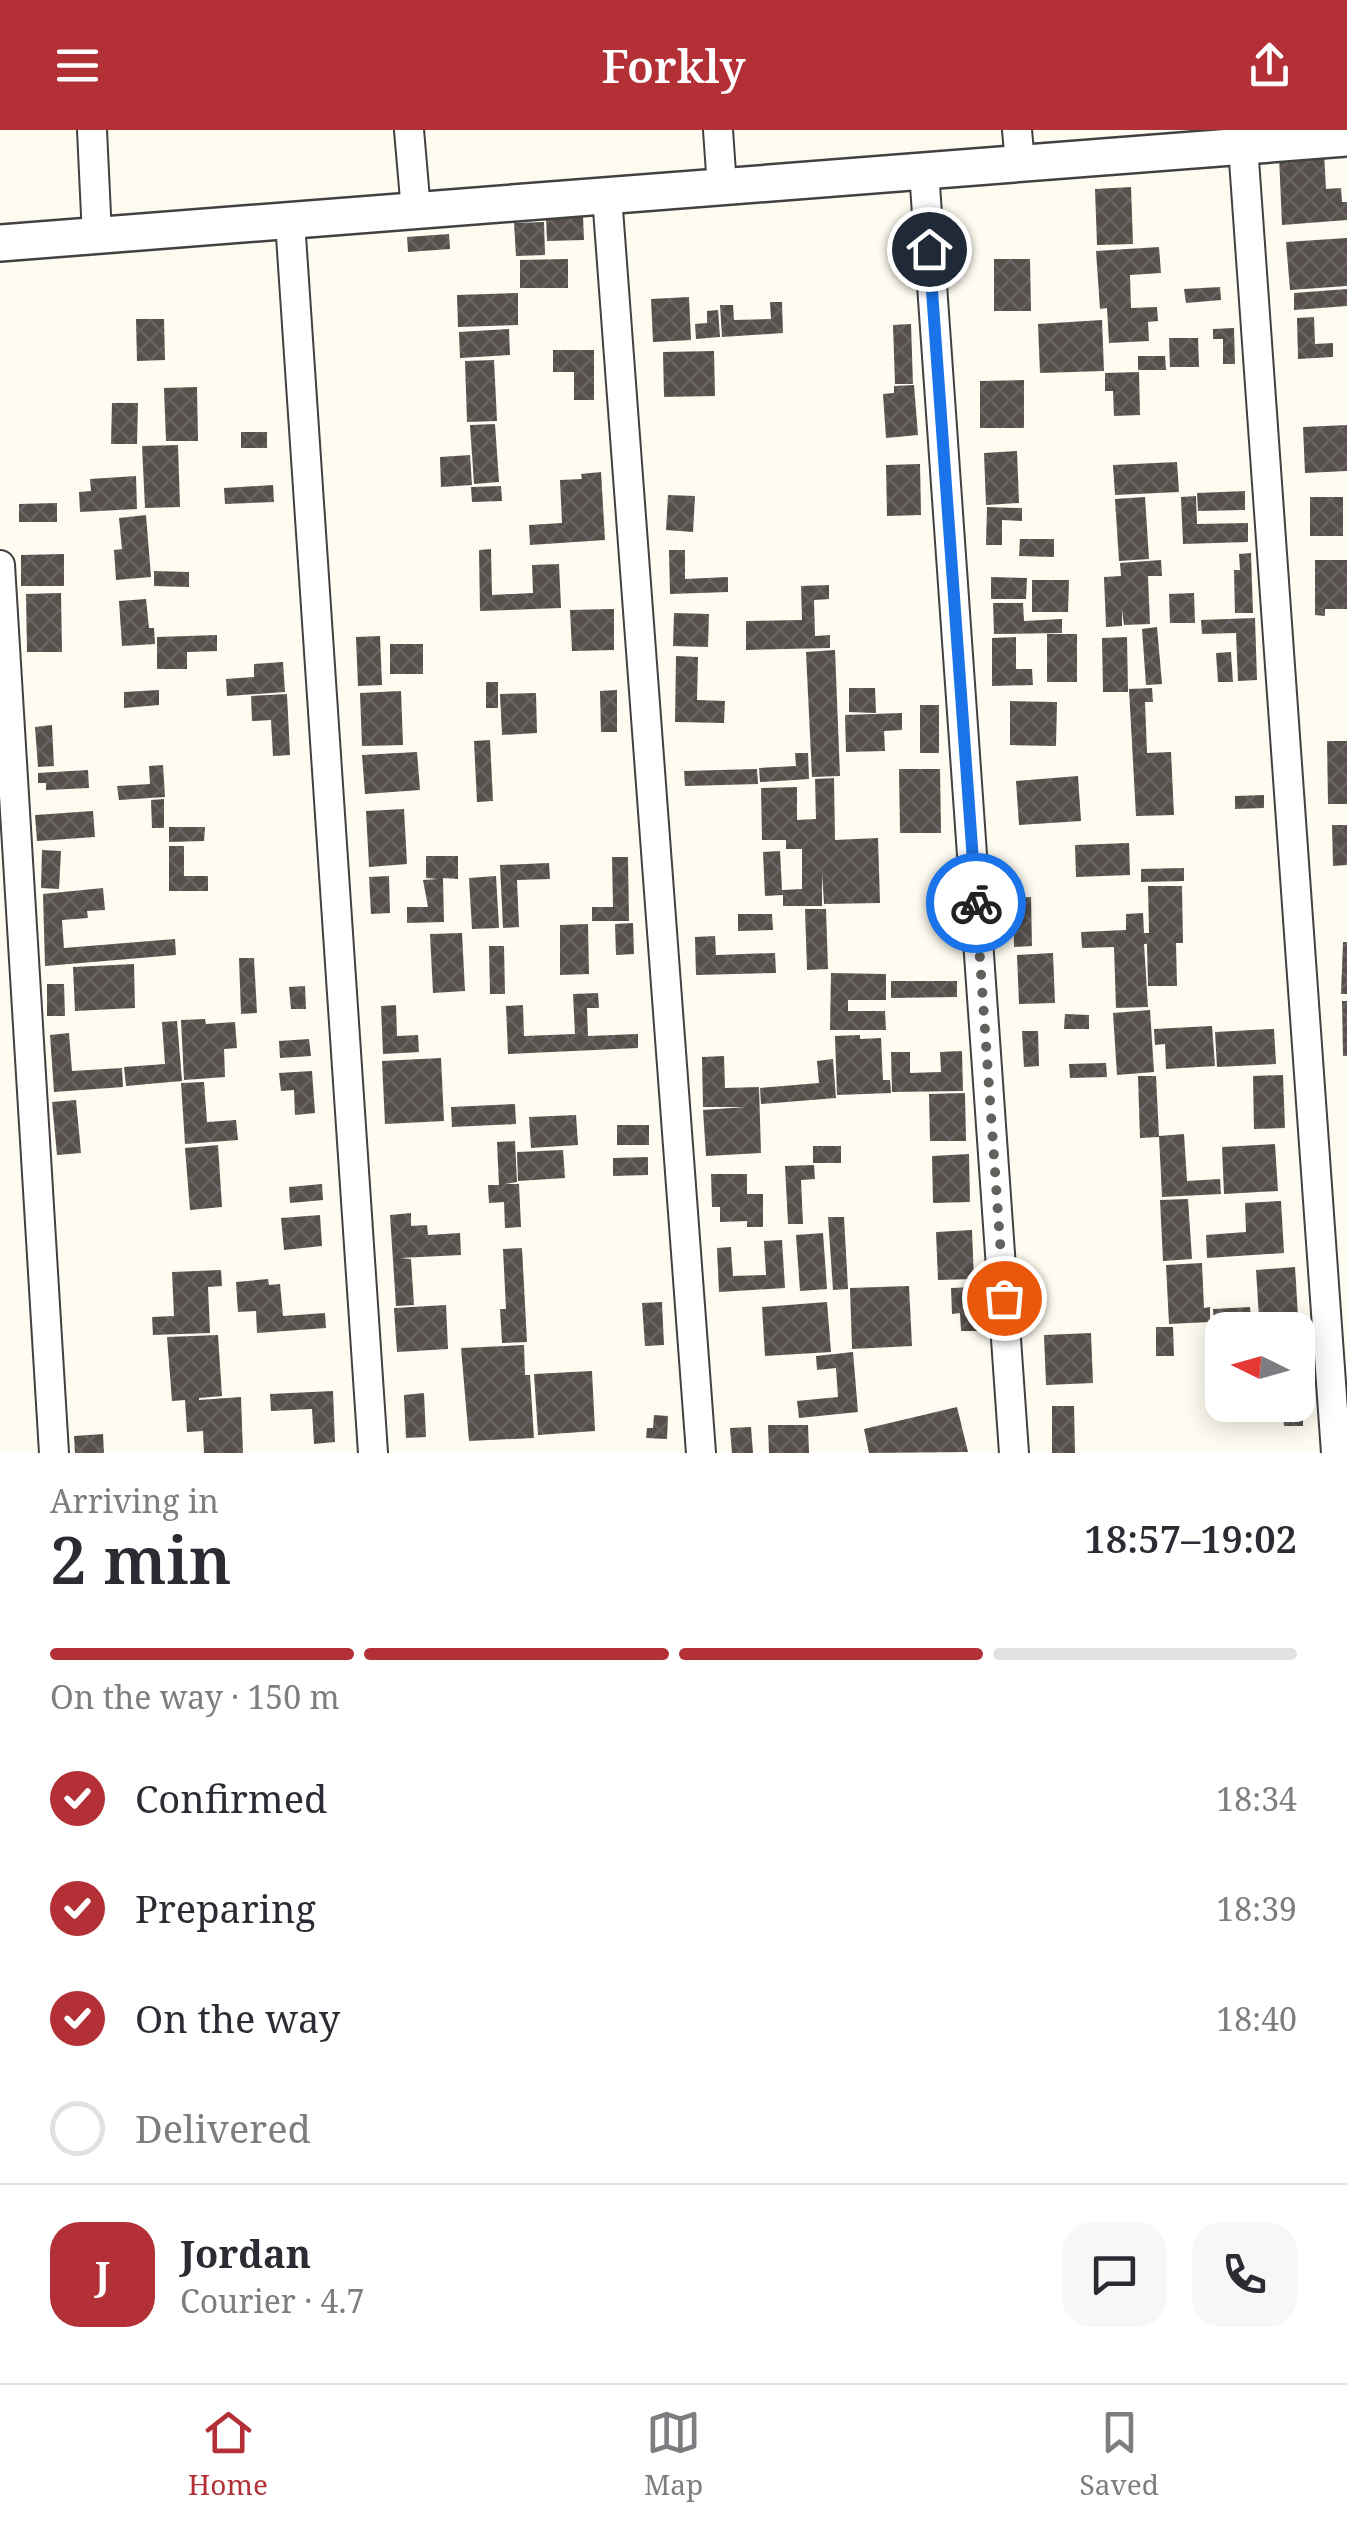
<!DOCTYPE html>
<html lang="en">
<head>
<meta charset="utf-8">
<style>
	body { margin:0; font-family:"Noto Serif",serif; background:#f7f7f7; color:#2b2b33; height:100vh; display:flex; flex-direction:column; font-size:38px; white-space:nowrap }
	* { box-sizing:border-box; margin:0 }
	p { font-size:32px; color:#7c7c81 }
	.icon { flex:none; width:55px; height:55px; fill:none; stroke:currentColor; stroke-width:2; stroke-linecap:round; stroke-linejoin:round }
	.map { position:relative; height:1323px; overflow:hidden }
	.side { display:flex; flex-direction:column; background:#fff; flex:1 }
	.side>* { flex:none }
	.needle { width:65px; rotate:275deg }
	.buttons { position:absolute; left:1205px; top:1182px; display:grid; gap:20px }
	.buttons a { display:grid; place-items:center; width:110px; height:110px; border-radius:20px; background:#fff; box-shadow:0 5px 25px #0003; font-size:50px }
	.pin { position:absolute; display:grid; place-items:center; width:85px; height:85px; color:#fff; margin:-42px; border:5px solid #fff; border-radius:50%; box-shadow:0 2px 10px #0007 }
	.courier { position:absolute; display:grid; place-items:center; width:100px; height:100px; margin:-50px; border:8px solid #1a73e8; border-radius:50%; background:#fff; color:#222; box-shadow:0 2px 12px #0007 }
	.summary em { font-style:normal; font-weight:600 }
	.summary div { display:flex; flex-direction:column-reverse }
	.summary { display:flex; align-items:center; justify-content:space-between; height:170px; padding:0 50px }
	h1 { font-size:65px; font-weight:600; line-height:75px }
	.bar { display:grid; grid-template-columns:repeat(4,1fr); gap:15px 10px; align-content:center; height:120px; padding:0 50px }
	.bar i { height:12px; border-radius:8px; background:#e1e1e2 }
	.bar .active { background:#b43037 }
	.bar p { grid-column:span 4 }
	.line { display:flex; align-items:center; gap:25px; padding:0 50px; border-top:2px solid #e1e1e2 }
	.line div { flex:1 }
	.round { display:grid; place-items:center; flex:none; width:105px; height:105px; border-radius:30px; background:#f7f7f7 }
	ol { padding:0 50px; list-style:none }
	li { display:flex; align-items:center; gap:30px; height:110px }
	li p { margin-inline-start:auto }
	li .icon { padding:10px; border-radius:50%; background:#b43037; color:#fff; stroke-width:4 }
	li:last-child { color:#7c7c81 }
	li i { width:55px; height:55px; border:5px solid #e1e1e2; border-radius:50% }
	header { display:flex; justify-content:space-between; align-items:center; height:130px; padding:0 50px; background:#b43037; color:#fff; font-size:45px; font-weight:600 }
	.tabs { display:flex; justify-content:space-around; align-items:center; height:140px; border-top:2px solid #e1e1e2; background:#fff; font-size:28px; color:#7c7c81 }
	.tabs a { display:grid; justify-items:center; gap:5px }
	.tabs .active { color:#b43037 }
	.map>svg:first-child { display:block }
	.building { fill:url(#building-cross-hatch) }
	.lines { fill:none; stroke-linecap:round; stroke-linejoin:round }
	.minor-casing { stroke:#414141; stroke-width:32 }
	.tertiary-casing { stroke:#414141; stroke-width:40 }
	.minor { stroke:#fff; stroke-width:28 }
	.tertiary { stroke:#fff; stroke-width:35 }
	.done { stroke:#62615d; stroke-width:10; stroke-dasharray:0 18 }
	.route { stroke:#1a73e8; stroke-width:12 }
</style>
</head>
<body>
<header><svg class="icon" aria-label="menu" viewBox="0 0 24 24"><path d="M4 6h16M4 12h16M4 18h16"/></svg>Forkly<svg class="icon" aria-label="share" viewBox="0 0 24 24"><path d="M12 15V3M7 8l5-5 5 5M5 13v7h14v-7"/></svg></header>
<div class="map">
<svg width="1347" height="1323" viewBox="0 0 1347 1323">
	<defs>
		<pattern id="building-cross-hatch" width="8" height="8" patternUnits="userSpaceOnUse" patternTransform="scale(2.5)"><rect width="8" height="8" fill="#564f4b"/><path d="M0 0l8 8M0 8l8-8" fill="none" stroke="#696461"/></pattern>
	</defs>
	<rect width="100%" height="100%" fill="#fefbf0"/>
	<g class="building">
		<path d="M1324,23L1326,59L1341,58L1342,72H1347V90L1282,95L1279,26Z"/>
		<path d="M1131,57L1133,114L1097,115L1095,59Z"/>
		<path d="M583,86L584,110L547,111L546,87Z"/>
		<path d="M544,92L545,125L516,126L514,93Z"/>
		<path d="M449,104L450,119L408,122L407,107Z"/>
		<path d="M1347,108V156L1290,160L1286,112Z"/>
		<path d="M1159,117L1161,143L1130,145L1131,178L1157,177L1158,191L1148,192L1149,211L1109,213L1107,178L1100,179L1096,121Z"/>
		<path d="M568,129V158H520V130Z"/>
		<path d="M994,129H1030L1031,181H994Z"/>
		<path d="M1220,157L1221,170L1186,173L1184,159Z"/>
		<path d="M1347,159V176L1294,180V163Z"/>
		<path d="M518,163V195L458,197L457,165Z"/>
		<path d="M689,167L691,210L653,212L651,169Z"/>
		<path d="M770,172H782L783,203L722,207L720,175H733L734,190L771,189Z"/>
		<path d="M718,180L720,207L696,209L695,194L707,193V181Z"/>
		<path d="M1314,187L1315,214L1333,213V227L1298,229L1297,188Z"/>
		<path d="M136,189H164L165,230L137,231Z"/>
		<path d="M1102,190L1104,241L1040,243L1038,194Z"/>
		<path d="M911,194L913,254H895L893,195Z"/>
		<path d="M1234,198L1235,234H1223V209H1213V199Z"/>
		<path d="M509,199L510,225L460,228L459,202Z"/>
		<path d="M1169,208H1198L1199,237H1170Z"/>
		<path d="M553,220H594V270H574V242H553Z"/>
		<path d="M714,221L715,266L664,267L663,222Z"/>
		<path d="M1138,226H1165L1166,240H1138Z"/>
		<path d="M494,230L497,291L467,292L465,231Z"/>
		<path d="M1139,242L1140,285L1114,286L1113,261H1105V243Z"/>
		<path d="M1024,250V298H980V251Z"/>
		<path d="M914,255L918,305L886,308L883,264L894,263V256Z"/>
		<path d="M197,257L198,311H166L164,258Z"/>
		<path d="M112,273H138L137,314H111Z"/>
		<path d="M495,294L499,352L474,354L470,295Z"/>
		<path d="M1347,295V341L1305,343L1303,297Z"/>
		<rect x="241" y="302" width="26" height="16"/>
		<path d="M178,315L180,377L145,378L142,316Z"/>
		<path d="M1017,321L1019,373L986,375L984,323Z"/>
		<path d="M470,325L472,355L441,357L440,327Z"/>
		<path d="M1177,332L1179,362L1115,365L1113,335Z"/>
		<path d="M920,334L921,385L887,386L886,335Z"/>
		<path d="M601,342L605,410L530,415L529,395L562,393L560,350L582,349L581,344Z"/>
		<path d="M136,346L137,379L80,382L79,362L91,361L90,349Z"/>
		<path d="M273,355L274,372L225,374L224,358Z"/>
		<path d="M501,356L502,371L472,372L471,357Z"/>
		<path d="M1245,361V380L1198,381L1197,363Z"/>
		<path d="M668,365L695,366L693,402L666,400Z"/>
		<path d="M1196,366L1197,394L1248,393V412L1183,414L1181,367Z"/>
		<path d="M1145,367L1149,429L1119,431L1115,369Z"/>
		<rect x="1310" y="367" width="33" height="39"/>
		<path d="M57,373V392H19V374Z"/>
		<path d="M987,377L1022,378V391L1002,390V415H986Z"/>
		<path d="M146,385L151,447L116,450L114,420L122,419L119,388Z"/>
		<path d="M1020,409H1054V427L1019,426Z"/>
		<path d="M491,419L492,465L533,463L532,435L559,434L561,478L480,481L479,420Z"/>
		<path d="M669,420H685V449L728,447V462L670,464Z"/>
		<path d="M1251,423L1253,483H1235L1234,440H1240L1239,424Z"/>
		<path d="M64,424V456H21V425Z"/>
		<path d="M1161,430L1162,446H1148L1150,494L1124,495L1122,480V496L1106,497L1104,447L1121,446L1120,433Z"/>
		<path d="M1315,430H1347V479H1325V486L1315,485Z"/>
		<path d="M154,441L189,442V457L154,456Z"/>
		<path d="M991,447L1027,448L1026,469H991Z"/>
		<path d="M1032,450H1069L1068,482H1032Z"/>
		<path d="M829,455V469L814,470L815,506L830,505V518L746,520V491L802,490L801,456Z"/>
		<path d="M61,463L62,522H27L26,464Z"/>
		<path d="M1194,463L1195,493H1170L1169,464Z"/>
		<path d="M146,469L149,498H154L155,514L122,516L119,471Z"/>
		<path d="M993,473H1023L1024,491L1062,489V503L994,504Z"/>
		<path d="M614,479V520L572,521L570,480Z"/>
		<path d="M674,483L709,484L708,517L673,516Z"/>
		<path d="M1255,488L1257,550L1238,551L1236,503L1202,504L1201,490Z"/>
		<path d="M1157,497L1162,554L1146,555L1142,499Z"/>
		<rect x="1047" y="504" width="30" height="48"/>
		<path d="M217,505V521L187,522V539H157V507Z"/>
		<path d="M380,506L382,555L358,556L356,507Z"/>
		<path d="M1016,507V539H1032L1033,555L992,556V508Z"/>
		<path d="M1127,507L1128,562H1103L1102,508Z"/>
		<rect x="390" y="514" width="33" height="30"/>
		<path d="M835,520L840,646L812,647L806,522Z"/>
		<path d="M1231,522L1233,552H1218L1216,523Z"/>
		<path d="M676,526L698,527L697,570L725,571L724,593L675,592Z"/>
		<path d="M283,532L285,562L227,566L226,549L254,547V534Z"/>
		<rect x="486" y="552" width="12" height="26"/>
		<path d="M849,558H875L876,583L849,582Z"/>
		<path d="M1152,558L1153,572H1145L1147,623L1171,622L1174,685L1136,686L1129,559Z"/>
		<path d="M159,560V575L124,578V562Z"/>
		<path d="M617,560V602H601L600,561Z"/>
		<path d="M401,561L403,615L362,616L360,563Z"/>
		<path d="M536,563L537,603L502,605L500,564Z"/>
		<path d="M287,564L290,625L273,626L271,590L252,591L251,566Z"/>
		<path d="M1010,571L1057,572L1056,616L1010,615Z"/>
		<rect x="920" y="575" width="19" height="48"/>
		<path d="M902,583V600L884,601L885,621L846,622L845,585Z"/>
		<path d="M52,595L54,636L38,637L35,597Z"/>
		<path d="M490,610L493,671L477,672L474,611Z"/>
		<path d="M1327,611H1347V674H1328Z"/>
		<path d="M417,622L420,660L365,664L362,625Z"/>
		<path d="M795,623H808L809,649L760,652L759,638L796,636Z"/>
		<path d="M163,635L165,667L119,670L117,656L150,654L149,636Z"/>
		<path d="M757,639L758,654L685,656L684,641Z"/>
		<path d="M899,639H940L941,703H900Z"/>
		<path d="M88,640L89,658L46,660V653H38V643Z"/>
		<path d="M1078,646L1081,691L1019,695L1016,651Z"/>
		<path d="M834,648L835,710L878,708L880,773L824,774L822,742V776H783V765L765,766L763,722L780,721L782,760L802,759V719H786V710H762L761,658L797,657V690L816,689L815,649Z"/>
		<path d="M1264,665V678L1235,679V666Z"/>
		<path d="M164,669V698H152L151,670Z"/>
		<path d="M404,679L407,734L369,737L366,681Z"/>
		<path d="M93,681L95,707L37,711L35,685Z"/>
		<path d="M1332,695H1347V735L1333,736Z"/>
		<path d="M169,697H205L204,711L169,712Z"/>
		<path d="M1129,713L1130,745L1076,747L1075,715Z"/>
		<path d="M169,716H184V746H208V761H169Z"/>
		<path d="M42,720L61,721L59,759L41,758Z"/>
		<path d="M426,726H458V749L443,748L444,792L407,793V777H428L423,750L438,749L426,748Z"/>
		<path d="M612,727H628L629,791H592V777H613Z"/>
		<path d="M549,733L550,749L517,750L519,797L503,798L500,735Z"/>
		<path d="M1184,738V751L1141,752V739Z"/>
		<path d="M389,746L390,783L371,784L369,747Z"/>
		<path d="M496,746L499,798L472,799L469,748Z"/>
		<path d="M1148,756H1182L1183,813H1176L1177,856H1148L1147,814H1144L1148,877L1116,878L1114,817L1082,818L1081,802L1126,800V784L1143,783L1144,803H1149Z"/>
		<path d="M103,758L105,780L87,781L88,788L62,790L64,818L175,809L176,825L45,836L43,764Z"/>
		<path d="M1031,767L1032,816L1014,817L1013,768Z"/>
		<path d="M805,779H826L828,839L807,840Z"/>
		<path d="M738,784H772L773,800L738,801Z"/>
		<path d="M633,793L634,824L616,825L615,794Z"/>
		<path d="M588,794L589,844L560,845V795Z"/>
		<path d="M462,803L465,861L433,863L430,804Z"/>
		<path d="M715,806L716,825L775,823L776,843L696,845L695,807Z"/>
		<path d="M1343,812H1347V864H1341Z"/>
		<path d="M489,816H504L505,864H490Z"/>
		<path d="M1053,823L1055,873L1019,874L1017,825Z"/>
		<path d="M239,828H254L257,883L241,884Z"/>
		<path d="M134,834L135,878L75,881L73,837Z"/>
		<path d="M831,843L886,844V870H848V881H885L886,900H830Z"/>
		<path d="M891,851H957V867L891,868Z"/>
		<path d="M47,854H64L65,886H47Z"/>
		<path d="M305,856L306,879H291L289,857Z"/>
		<path d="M598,863L599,878H587L588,906L638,904V918L508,924L506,876L523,875L524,906L575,904L573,864Z"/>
		<path d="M1342,871H1347V926H1343Z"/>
		<path d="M396,875L397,906L418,905L419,922L383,924L381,876Z"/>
		<path d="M1150,880L1154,942L1117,945L1113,883Z"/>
		<path d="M1065,884L1089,885V899H1064Z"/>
		<path d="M205,889L206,894L235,892L237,918L224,919L225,947L184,950L181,890Z"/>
		<path d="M177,891L182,951L126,956L124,937L165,934L162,892Z"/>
		<path d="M1212,896L1215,936L1166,939L1165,914L1155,915L1154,899Z"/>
		<path d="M1274,899L1276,934L1217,937L1215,902Z"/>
		<path d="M1022,901H1038L1039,936L1024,937Z"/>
		<path d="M69,903L72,941L122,938L123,957L54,962L50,905Z"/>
		<path d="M860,905V909L881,908L883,950H890L891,963L837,965L835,906Z"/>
		<path d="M309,909L311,926L280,928L279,911Z"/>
		<path d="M962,921L963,961L892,962L891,922H910V943L941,942L940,922Z"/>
		<path d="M724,926L725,958L759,957L761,1023L706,1026L703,980L745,977H703L702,927Z"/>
		<path d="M441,928L444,991L385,994L382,931Z"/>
		<path d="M833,929L836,968L761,974L760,958L819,953L817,931Z"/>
		<path d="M1106,933L1107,947L1070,948L1069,934Z"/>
		<path d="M312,941L315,983L295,985L294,960L281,961L279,943Z"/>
		<path d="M1283,945L1285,998L1254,999L1253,946Z"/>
		<path d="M1138,946H1156L1159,1007L1140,1008Z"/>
		<path d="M204,952L207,992L236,990L238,1010L185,1014L181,953Z"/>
		<path d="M965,963L966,1011H930L929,964Z"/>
		<path d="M76,970L81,1023L57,1025L52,972Z"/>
		<path d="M515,974L516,994L452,997L451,977Z"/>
		<path d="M576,985L578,1015L531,1018L529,987Z"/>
		<rect x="617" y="995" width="32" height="20"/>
		<path d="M1184,1004L1187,1051L1220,1049L1221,1064L1162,1067L1159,1006Z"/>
		<path d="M515,1011L517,1052L505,1054H519L521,1097L505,1098L504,1072L489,1073L488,1055H499L497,1012Z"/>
		<path d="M1275,1014L1278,1061L1224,1064L1222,1017Z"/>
		<path d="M218,1015L222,1077L190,1080L185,1018Z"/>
		<rect x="813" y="1016" width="28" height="17"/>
		<path d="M563,1020L565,1048L518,1051L517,1022Z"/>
		<path d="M969,1024L970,1072L933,1073L932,1026Z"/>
		<path d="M648,1027V1045L613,1046V1028Z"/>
		<path d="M814,1035L815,1049L801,1050L803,1094H788L785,1036Z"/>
		<path d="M711,1044H747V1064H763V1097H747V1091L720,1092V1077H712Z"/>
		<path d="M322,1054L323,1070L290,1073L289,1057Z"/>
		<path d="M1188,1069L1192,1129L1163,1131L1160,1070Z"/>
		<path d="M1281,1071L1284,1123L1207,1128L1206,1105L1246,1102L1245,1073Z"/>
		<path d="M411,1083V1096L427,1095L428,1105L460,1103L461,1125L400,1128L411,1129L414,1175L396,1176L390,1085Z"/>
		<path d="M320,1085L322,1116L284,1120L281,1088Z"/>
		<path d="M828,1087H844L848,1159L833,1160Z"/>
		<path d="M972,1100L974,1149L938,1150L936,1102Z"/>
		<path d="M823,1103L827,1159L800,1161L796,1105Z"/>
		<path d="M782,1110L785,1158L719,1162L717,1118L731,1117L733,1146L766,1145L764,1111Z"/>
		<path d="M522,1118L527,1212L502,1213L500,1179H506L503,1119Z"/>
		<path d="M1202,1133L1204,1178L1210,1177V1192L1169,1194L1166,1135Z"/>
		<path d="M1295,1137L1298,1186L1259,1188L1256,1140Z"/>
		<path d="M221,1140L222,1156L208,1157L210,1203L153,1205L152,1187L174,1186L172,1142Z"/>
		<path d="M268,1149L269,1155L280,1154L283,1186L325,1183L326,1198L257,1203L256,1181L238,1182L236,1152Z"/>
		<path d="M909,1156L912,1216L852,1219L850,1158Z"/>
		<path d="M976,1157L978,1201H961L960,1183L952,1184L951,1158Z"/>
		<path d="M662,1172L664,1215L645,1216L642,1173Z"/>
		<path d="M827,1172L831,1222L765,1226L762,1177Z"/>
		<path d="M446,1175L448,1219L397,1222L394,1178Z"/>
		<path d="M1250,1177L1251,1191L1214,1192L1213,1179Z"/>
		<path d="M1156,1197H1173L1174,1226H1156Z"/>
		<path d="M1091,1203L1093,1253L1046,1255L1044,1205Z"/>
		<path d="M218,1205L222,1266L199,1268V1270L241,1267L243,1323H204L203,1301L187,1302L185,1270L172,1271L167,1207Z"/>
		<path d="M524,1215L525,1245H530L534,1308L469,1311L461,1218Z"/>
		<path d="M853,1222L858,1282L799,1288L797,1271L838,1267L836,1238L817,1240L816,1226Z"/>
		<path d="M592,1241L595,1301L538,1305L534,1244Z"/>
		<path d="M1298,1250H1303V1296H1284L1283,1275H1298Z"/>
		<path d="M333,1261L335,1312L314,1314L312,1279L271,1281L270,1264Z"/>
		<path d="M424,1263L426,1307L406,1308L404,1265Z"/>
		<path d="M1052,1276H1074L1075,1323H1052Z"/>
		<path d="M957,1277L968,1322L869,1323L864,1299Z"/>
		<path d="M654,1285L668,1286L667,1309L646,1308L647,1298H653Z"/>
		<path d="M768,1295H808L809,1323H769Z"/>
		<path d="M751,1297L753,1323H732L730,1298Z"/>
		<path d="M103,1304L104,1323H75L74,1306Z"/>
	</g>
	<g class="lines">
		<defs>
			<g id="minor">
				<path d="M92,0L97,106"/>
				<path d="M409,0L416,81"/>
				<path d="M718,0L722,57"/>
				<path d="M1017,0L1020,33"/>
				<path d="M1243,16L1336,1323"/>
				<path d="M924,41L1014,1323"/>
				<path d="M607,66L701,1323"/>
				<path d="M290,91L373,1323"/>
				<path d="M0,435L54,1323"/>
			</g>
			<path id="tertiary" d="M0,113L1347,8"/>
		</defs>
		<use href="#minor" class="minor-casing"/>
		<use href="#tertiary" class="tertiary-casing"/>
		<use href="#minor" class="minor"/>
		<use href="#tertiary" class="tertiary"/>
	</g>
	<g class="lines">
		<path class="done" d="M976,773L1004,1168"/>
		<path class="route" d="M929,119L976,773"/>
	</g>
</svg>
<div class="buttons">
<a><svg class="needle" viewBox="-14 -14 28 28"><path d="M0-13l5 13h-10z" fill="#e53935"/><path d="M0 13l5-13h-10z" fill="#7c7c81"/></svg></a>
</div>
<div class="pin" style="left:1004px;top:1168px;background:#ea580c"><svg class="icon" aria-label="bag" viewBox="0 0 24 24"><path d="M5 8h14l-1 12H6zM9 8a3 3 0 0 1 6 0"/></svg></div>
<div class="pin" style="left:929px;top:119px;background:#1f2937"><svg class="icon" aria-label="home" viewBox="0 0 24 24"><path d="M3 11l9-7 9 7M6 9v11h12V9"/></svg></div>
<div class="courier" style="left:976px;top:773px"><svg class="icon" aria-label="bike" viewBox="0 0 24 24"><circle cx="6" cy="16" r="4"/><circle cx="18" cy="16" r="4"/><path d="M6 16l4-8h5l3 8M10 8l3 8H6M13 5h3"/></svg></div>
</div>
<section class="side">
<div class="summary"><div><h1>2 min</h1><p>Arriving in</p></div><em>18:57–19:02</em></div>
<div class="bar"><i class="active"></i><i class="active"></i><i class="active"></i><i></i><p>On the way · 150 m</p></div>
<ol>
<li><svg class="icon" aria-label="check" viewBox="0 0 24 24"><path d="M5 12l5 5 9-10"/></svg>Confirmed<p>18:34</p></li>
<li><svg class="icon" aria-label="check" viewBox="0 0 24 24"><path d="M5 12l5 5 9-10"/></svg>Preparing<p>18:39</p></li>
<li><svg class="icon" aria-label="check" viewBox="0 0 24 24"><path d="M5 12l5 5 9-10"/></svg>On the way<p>18:40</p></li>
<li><i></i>Delivered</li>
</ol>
<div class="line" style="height:180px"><b class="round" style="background:#b43037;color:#fff">J</b><div><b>Jordan</b><p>Courier · 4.7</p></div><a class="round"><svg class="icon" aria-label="chat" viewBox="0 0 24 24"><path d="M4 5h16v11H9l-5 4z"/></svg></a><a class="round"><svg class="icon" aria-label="phone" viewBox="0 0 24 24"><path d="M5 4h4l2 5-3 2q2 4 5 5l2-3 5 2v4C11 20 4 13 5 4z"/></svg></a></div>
</section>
<nav class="tabs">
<a class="active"><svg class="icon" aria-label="home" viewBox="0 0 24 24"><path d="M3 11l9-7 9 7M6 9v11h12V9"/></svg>Home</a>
<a><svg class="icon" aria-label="map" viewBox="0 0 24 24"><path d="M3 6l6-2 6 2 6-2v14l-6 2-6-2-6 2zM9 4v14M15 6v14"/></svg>Map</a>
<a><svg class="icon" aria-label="saved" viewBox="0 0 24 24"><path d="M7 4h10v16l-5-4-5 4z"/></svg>Saved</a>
</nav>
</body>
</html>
